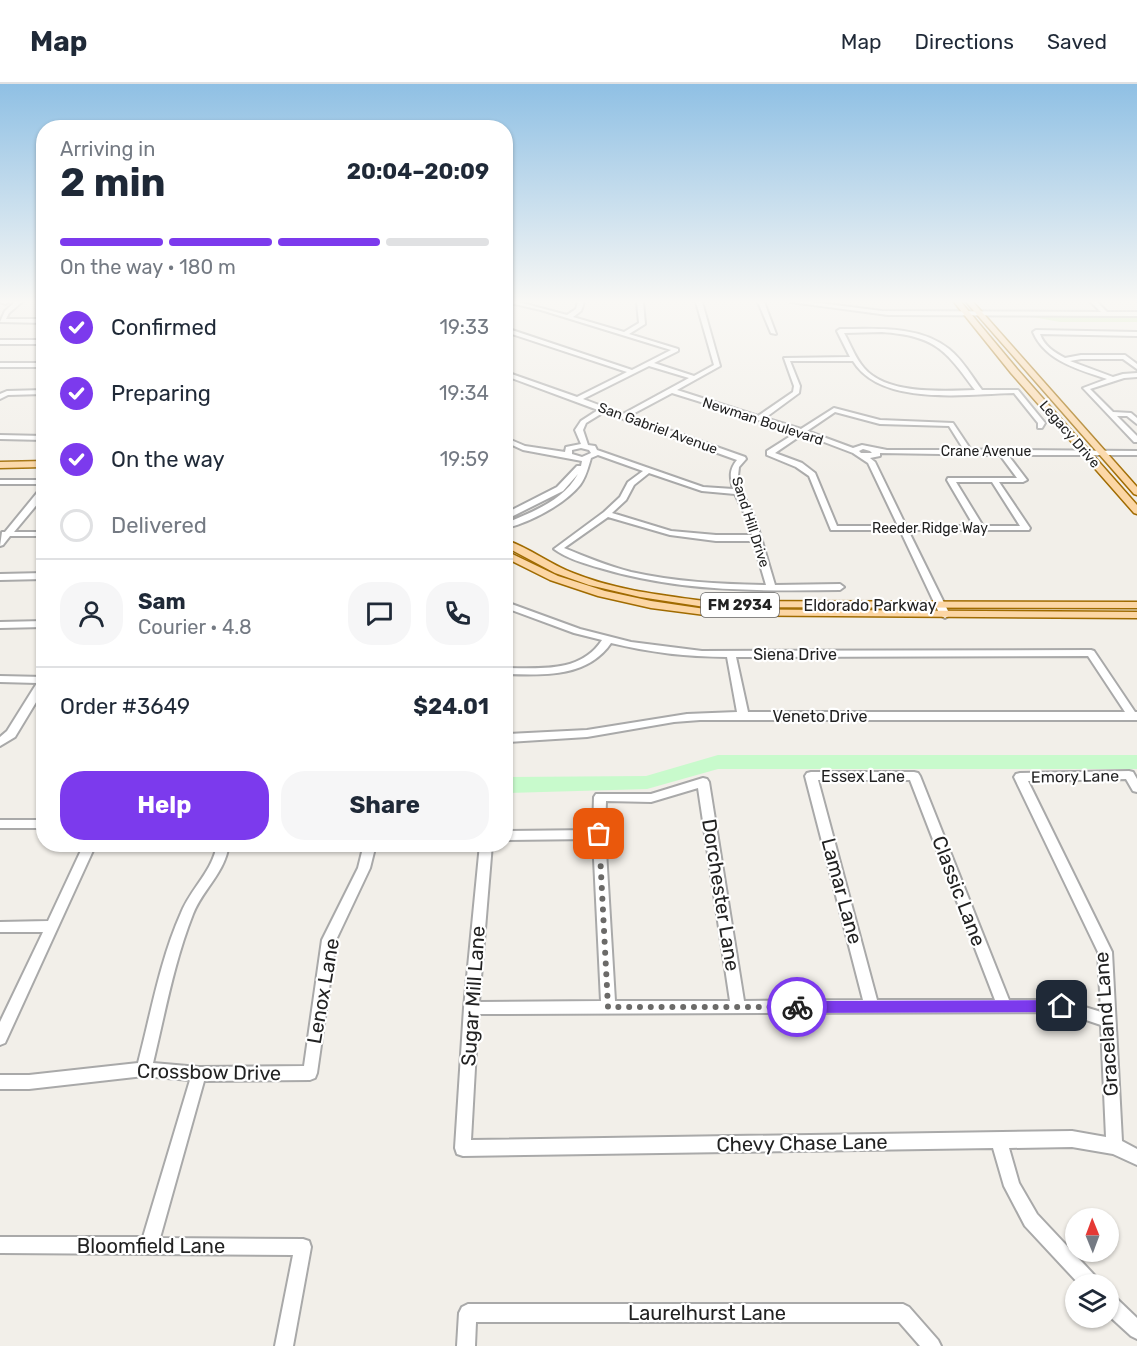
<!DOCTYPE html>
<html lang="en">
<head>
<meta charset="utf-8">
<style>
	body { margin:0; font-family:Rubik,sans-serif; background:#f6f6f7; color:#1f2937; height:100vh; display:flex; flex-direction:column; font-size:22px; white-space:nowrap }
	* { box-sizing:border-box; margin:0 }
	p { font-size:20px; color:#747a83 }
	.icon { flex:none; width:33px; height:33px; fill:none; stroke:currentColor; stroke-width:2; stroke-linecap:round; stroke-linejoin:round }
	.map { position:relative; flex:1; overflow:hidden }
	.drawer { position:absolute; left:36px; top:36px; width:477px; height:732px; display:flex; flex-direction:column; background:#fff; border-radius:24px; box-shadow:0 2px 4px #0004 }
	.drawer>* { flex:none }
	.needle { width:39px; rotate:359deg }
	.controls { position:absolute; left:1065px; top:1124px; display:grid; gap:12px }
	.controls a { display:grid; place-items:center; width:54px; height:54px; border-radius:50%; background:#fff; box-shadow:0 2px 4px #0004; font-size:30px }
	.pin { position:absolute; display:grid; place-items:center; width:51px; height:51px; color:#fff; margin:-26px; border-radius:12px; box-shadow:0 3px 9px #0006 }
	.courier { position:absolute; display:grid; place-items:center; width:60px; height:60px; margin:-30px; border:4px solid #7c3aed; border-radius:50%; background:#fff; color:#222; box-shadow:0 2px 8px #0007 }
	.summary em { font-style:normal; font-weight:700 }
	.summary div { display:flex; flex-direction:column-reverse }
	.summary { display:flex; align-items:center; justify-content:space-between; height:102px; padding:0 24px }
	h1 { font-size:39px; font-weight:700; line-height:45px }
	.bar { display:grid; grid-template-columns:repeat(4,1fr); gap:9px 6px; align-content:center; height:72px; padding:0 24px }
	.bar i { height:8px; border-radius:4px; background:#e0e1e3 }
	.bar .active { background:#7c3aed }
	.bar p { grid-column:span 4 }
	.line { display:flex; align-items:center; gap:15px; padding:0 24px; border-top:2px solid #e0e1e3 }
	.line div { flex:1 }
	.round { display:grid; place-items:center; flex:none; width:63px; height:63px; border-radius:24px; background:#f6f6f7 }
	ol { padding:0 24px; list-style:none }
	li { display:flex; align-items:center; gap:18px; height:66px }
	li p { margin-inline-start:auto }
	li .icon { padding:6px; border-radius:50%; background:#7c3aed; color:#fff; stroke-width:4 }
	li:last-child { color:#747a83 }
	li i { width:33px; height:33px; border:3px solid #e0e1e3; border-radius:50% }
	.primary-button { display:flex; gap:12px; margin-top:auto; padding:12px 24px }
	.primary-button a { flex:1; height:69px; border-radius:24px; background:#7c3aed; color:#fff; font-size:24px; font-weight:700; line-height:69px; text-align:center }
	.primary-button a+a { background:#f6f6f7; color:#1f2937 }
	header { display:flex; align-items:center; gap:36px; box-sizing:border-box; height:84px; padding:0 30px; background:#fff; border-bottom:2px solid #e0e1e3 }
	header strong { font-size:28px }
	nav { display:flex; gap:33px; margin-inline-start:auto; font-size:21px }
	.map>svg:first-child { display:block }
	.grass { fill:#cdebb0 }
	.park { fill:#c8facc }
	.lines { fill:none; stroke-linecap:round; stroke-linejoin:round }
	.minor-casing { stroke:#a9a9a9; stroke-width:4 }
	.major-casing { stroke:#a06b00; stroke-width:3 }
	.minor { fill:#fff; fill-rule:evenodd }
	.major { fill:#fcd6a4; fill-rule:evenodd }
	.route { fill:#7c3aed }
	.done { stroke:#6b6a68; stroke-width:6; stroke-dasharray:0 10.8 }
	.labels { text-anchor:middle; stroke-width:4.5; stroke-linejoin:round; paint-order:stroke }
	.far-street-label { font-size:14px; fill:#222; stroke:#fff }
	.shield { fill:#fff; stroke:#646464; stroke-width:1.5 }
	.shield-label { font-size:15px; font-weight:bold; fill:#222 }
	.street-label { font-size:16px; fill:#222; stroke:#fff }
	.near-street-label { font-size:20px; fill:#222; stroke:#fff }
</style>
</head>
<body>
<header>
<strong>Map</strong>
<nav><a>Map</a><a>Directions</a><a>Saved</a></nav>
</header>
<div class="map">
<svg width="1137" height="1262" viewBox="0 0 1137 1262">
	<rect width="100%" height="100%" fill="#f2efe9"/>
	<path class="grass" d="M990,231H1137V238H1060L1027,232Z"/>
	<path class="park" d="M718,671H1137V685H718L647,705L506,709V693L646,692Z"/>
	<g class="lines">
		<defs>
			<g id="minor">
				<path d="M0,218H8L5,220Z"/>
				<path d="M15,218H22L9,229L6,235H44V239L0,238L5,227Z"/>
				<path d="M506,218H518L567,231L576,225L578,218H584L581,227L573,233L624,248L639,239L637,218H643L645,240L629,250L678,265V267L654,279L694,292L714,281L696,218H702L720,282L677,306L758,332L793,308L794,302L784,274L850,273L837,247L840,245C876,245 919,241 949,265C963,276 972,293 982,306H1018L1045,339L1042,344H1038V339L1014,309C968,310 881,323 853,277H790L800,302L799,309L765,334L801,345L834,324L880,336L953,339L971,366L1001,365L1004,366L1137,367V371H1008L1027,396L1023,398H999L1030,444L1029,446H908L950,531L945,534L940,531L900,446H831L809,392L796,383L767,371V367L797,348L672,309L629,332L745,373L746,375L739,383L738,392L742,408L756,437L775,501L840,500L844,503L840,506C757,507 680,508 600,484C585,480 566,474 554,465L604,428L620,413L628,398L643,387L598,371L591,374C588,384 586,393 580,401C565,420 529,439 506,444V439C532,428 563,417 578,390L563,407L509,434H506V429L557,403L577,382H581L582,377L523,366L506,358V354L525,362L565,368L566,363L581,360L575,346L581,337L598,326L506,292V288L577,313L627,288L506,248V244L632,286L671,266L541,226ZM882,248C935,252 945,265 975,306C944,307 887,311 864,284C855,274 851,261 844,249ZM649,282L689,294L623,330L583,315ZM604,328L737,376C729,386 730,393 733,405L703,403L597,366L595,362L588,361L583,346L586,339ZM835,328L880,340L949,342L964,366H887L862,361L853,364L807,347ZM803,350L853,369L868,379L898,442H837L815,389L802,379L775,369ZM581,364L589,366L591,369L582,373L572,370V366ZM863,365L870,367L872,369H861L859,367ZM880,369L1000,371L1017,394H948L947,396L974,442H906L875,378L870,374L880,372ZM649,389L702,407L735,410L748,437L752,451H716L671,447L612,429L626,416L634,401ZM956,398H992L1020,442H983ZM608,433L670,451L716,457H753L766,501C720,500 675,498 631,488C608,482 586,473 564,464Z"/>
				<path d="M758,218H764L776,250L771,249Z"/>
				<path d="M791,218H811L882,227L1101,228L1091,218H1097L1107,228H1137V232L888,231Z"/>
				<path d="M1036,246L1137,248V252L1040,250C1044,262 1054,268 1065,274L1081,271H1125L1137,280V285L1123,275H1081L1070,277L1113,293L1123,290L1137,289V293L1124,294L1090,305L1113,328L1131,329L1137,334V340L1127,332H1117L1137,352V358H1134L1083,304L1107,295C1080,286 1045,277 1033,248Z"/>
				<path d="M0,256H36L39,258L36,260H0Z"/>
				<rect x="0" y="279" width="44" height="4"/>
				<path d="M44,306V310L8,311L0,315V310L7,307Z"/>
				<path d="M0,351L44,352V356L0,355Z"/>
				<rect x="0" y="396" width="44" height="4"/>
				<path d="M41,404H44V412L14,448H44V452H10L3,461L0,462L2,448H5Z"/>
				<path d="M44,489V495L0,496V490Z"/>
				<path d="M506,518L580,545L631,558L702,567L1091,566L1094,567L1135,628H1137V636H700L674,638L587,653L506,658V650L587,646L687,630L737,628L727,573C688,573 648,568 611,559C587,594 543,591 506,590V584C540,584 581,589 602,556L574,549L506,524ZM1088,572L1125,628H748L736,573Z"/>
				<path d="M44,537V543L0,544V538Z"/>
				<path d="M0,592L44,593V605L15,653L0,662V653L7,647L37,599L0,598Z"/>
				<path d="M1129,687L1133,688L1137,695V708L1133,707L1126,695L1028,697L1112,868L1122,1057L1137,1065V1081L1113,1070L1072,1063L1009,1064L1019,1099L1037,1130L1097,1194L1100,1200H1079L1025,1142L1004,1102L993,1064L463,1072L457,1070L455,1064L464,924L480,760H492L479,918L601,917L593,755L506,756V747L593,746L594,713L596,710H651L703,694L707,695L709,698L744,917L863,916L805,692L807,689L811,688H914L918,689L920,692L1009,916H1062L1101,928L1098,868L1014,693L1016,690L1020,689ZM818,696H910L995,916H877ZM698,704L730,917H615L605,750L606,717L651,718ZM1062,928L1101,941L1106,1053L1072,1047L471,1056L478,930Z"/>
				<rect x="0" y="736" width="44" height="8"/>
				<path d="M84,760H96L5,959L0,961V938L43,848H0V838L48,837Z"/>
				<path d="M217,760H229C225,789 203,805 193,830C174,878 165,929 153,979L199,983L304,982L322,856L358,784L364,760H376L370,784L336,856L317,989L315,994L310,996L204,997L160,1154L303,1155L309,1157L311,1163L293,1262H275L293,1171L0,1169V1153H143L190,996L144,992L29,1005H0V991H29L138,979C151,929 160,876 181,829C191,804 213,787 217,760Z"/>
				<path d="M1108,1209L1114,1212L1137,1234V1255L1131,1252L1108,1231Z"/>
				<path d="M468,1220H903L909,1223L938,1256L941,1262H920L899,1238H476L475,1262H457L459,1229L462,1223Z"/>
			</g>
			<g id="major">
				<path d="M954,218H961L1017,285L1137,421V430L1134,429L1011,289Z"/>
				<path d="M966,218H973L1137,403V411L1134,410Z"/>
				<path d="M44,377V383L0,384V378Z"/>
				<path d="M506,456C528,463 550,480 573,489C615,506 660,511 705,517L1137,518V524L705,523L640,513L589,501L555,489L506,463Z"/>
				<path d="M506,467L558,492L605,507L651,517L705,525L1137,528V534L705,531L651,524L598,512L550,496L506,474Z"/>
			</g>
		</defs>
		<use href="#minor" class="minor-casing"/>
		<use href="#major" class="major-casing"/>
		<use href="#minor" class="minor"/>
		<use href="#major" class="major"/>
	</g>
	<linearGradient id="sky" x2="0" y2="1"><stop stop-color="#8fc0e4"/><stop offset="0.55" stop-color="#f9f8f5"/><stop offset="1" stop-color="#f9f8f5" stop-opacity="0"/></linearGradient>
	<rect width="1137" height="395" fill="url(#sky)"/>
	<path class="route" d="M1062,916L1068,922L1062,928L797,929L791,923L797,917Z"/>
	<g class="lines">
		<path class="done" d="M599,750L608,923H797"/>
	</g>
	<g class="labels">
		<g class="far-street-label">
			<text transform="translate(763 337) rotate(18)" y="5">Newman Boulevard</text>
			<text transform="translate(658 344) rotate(20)" y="5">San Gabriel Avenue</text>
			<text transform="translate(1070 350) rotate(49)" y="5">Legacy Drive</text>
			<text x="986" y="372">Crane Avenue</text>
			<text transform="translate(751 438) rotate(72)" y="5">Sand Hill Drive</text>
			<text x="930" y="449">Reeder Ridge Way</text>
		</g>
		<rect class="shield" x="701" y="509" width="78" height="24" rx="4.5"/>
		<g class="shield-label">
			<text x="740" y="526">FM 2934</text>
		</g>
		<g class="street-label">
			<text x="870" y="527">Eldorado Parkway</text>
			<text x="795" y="576">Siena Drive</text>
			<text x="820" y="638">Veneto Drive</text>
			<text x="863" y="698">Essex Lane</text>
			<text transform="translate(1075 692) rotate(-1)" y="6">Emory Lane</text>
		</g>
		<g class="near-street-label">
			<text transform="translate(842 807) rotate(75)" y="7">Lamar Lane</text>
			<text transform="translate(959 807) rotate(69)" y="7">Classic Lane</text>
			<text transform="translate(721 811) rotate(81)" y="7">Dorchester Lane</text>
			<text transform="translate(323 907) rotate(-80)" y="7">Lenox Lane</text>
			<text transform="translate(473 912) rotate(-86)" y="7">Sugar Mill Lane</text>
			<text transform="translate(1106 940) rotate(-94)" y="7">Graceland Lane</text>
			<text transform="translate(209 988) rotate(1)" y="7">Crossbow Drive</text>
			<text transform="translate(802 1059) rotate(-1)" y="7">Chevy Chase Lane</text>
			<text x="151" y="1169">Bloomfield Lane</text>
			<text x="707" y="1236">Laurelhurst Lane</text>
		</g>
	</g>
</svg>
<div class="controls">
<a><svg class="needle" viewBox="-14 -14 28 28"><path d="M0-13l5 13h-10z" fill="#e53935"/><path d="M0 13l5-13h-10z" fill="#747a83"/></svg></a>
<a><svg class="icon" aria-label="layers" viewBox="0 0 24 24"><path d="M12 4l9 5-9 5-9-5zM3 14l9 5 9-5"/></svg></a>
</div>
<div class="pin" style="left:599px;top:750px;background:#ea580c"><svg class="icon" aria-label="bag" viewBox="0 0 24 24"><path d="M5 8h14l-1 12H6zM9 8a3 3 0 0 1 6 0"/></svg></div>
<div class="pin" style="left:1062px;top:922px;background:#1f2937"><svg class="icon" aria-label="home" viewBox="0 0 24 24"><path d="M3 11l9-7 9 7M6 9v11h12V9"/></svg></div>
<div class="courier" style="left:797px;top:923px"><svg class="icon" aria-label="bike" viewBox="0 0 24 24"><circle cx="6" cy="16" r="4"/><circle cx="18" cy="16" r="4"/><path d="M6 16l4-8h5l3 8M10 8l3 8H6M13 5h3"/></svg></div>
<section class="drawer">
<div class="summary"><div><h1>2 min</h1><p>Arriving in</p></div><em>20:04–20:09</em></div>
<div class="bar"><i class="active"></i><i class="active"></i><i class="active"></i><i></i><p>On the way · 180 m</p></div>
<ol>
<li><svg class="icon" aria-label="check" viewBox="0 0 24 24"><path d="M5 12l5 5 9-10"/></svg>Confirmed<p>19:33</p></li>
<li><svg class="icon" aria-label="check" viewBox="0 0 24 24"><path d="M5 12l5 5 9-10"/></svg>Preparing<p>19:34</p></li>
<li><svg class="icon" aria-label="check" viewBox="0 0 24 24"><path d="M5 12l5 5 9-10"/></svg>On the way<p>19:59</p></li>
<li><i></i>Delivered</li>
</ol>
<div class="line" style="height:108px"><a class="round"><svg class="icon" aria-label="person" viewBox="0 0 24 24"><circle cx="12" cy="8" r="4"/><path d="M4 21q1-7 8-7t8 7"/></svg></a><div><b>Sam</b><p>Courier · 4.8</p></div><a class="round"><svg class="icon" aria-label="chat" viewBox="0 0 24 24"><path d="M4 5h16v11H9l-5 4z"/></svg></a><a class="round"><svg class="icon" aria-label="phone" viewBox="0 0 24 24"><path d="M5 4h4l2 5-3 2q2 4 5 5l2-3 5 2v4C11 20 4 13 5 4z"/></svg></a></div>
<div class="line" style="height:78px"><div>Order #3649</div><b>$24.01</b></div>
<div class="primary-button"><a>Help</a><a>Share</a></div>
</section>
</div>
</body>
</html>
